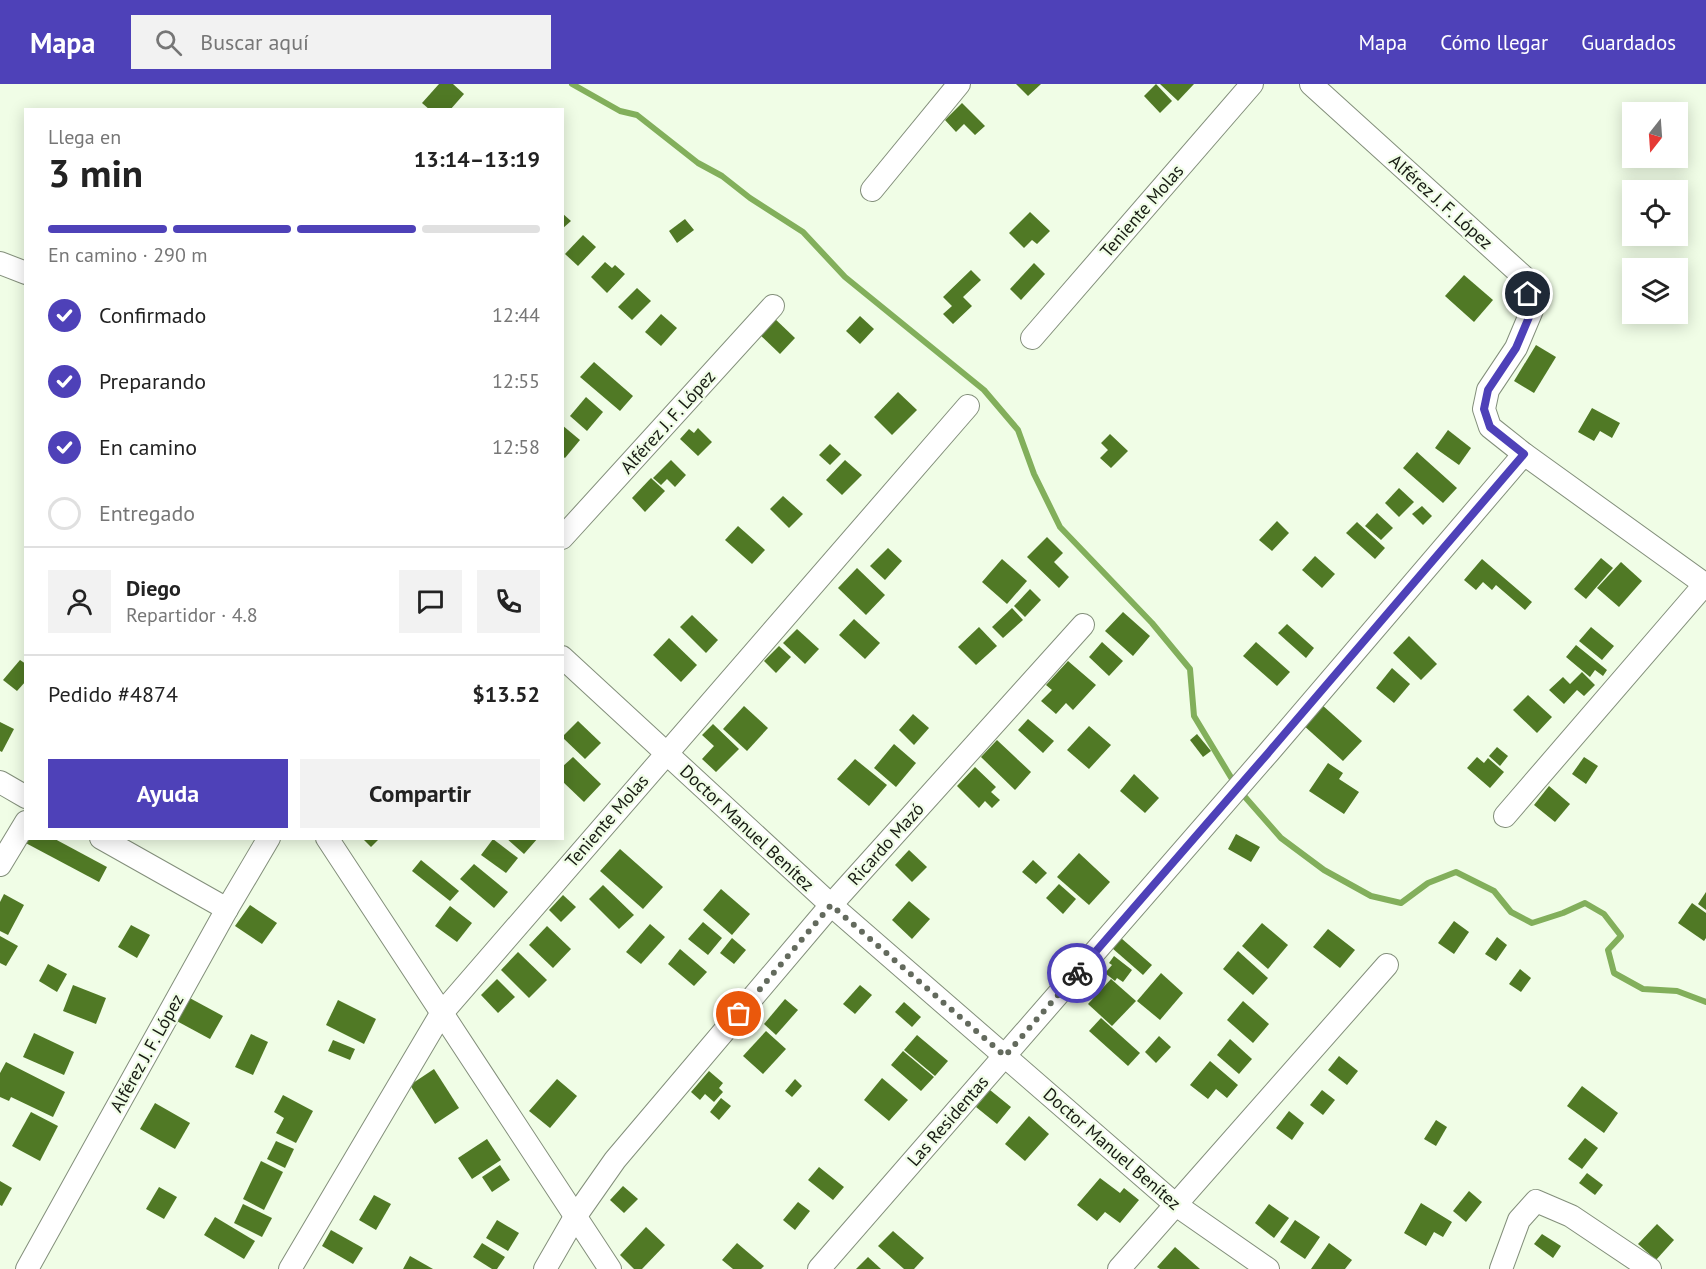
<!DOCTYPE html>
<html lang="es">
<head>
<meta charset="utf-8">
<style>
	body { margin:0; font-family:"PT Sans",sans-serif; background:#f2f2f2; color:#222; height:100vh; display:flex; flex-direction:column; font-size:22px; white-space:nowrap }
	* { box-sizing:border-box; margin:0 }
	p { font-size:20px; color:#767676 }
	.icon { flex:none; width:33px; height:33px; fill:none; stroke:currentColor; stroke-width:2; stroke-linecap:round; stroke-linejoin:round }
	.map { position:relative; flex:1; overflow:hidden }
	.panel { position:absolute; left:24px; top:24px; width:540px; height:732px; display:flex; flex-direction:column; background:#fff; border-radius:0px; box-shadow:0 3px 15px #0003 }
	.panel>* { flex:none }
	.needle { width:39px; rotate:197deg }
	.buttons { position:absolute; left:1622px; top:18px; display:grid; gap:12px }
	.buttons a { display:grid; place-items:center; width:66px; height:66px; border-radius:0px; background:#fff; box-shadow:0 3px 15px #0003; font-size:30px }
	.pin { position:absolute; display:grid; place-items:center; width:51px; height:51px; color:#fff; margin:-26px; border:3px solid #fff; border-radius:50%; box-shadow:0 2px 6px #0007 }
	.courier { position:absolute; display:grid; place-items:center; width:60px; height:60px; margin:-30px; border:4px solid #4e41b8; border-radius:50%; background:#fff; color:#222; box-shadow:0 2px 8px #0007 }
	.head em { font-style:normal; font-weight:600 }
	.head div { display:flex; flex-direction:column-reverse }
	.head { display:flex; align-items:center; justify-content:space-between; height:102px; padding:0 24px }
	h1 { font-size:39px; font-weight:600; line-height:45px }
	.bar { display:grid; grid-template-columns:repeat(4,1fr); gap:9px 6px; align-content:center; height:72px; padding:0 24px }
	.bar i { height:8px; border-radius:4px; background:#e0e0e0 }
	.bar .on { background:#4e41b8 }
	.bar p { grid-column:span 4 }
	.line { display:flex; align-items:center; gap:15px; padding:0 24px; border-top:2px solid #e0e0e0 }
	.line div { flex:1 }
	.round { display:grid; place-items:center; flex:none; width:63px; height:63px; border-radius:0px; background:#f2f2f2 }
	ol { padding:0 24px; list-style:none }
	li { display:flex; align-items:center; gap:18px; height:66px }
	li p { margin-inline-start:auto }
	li .icon { padding:6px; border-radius:50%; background:#4e41b8; color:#fff; stroke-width:4 }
	li:last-child { color:#767676 }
	li i { width:33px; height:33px; border:3px solid #e0e0e0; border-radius:50% }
	.action { display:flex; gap:12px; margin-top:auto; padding:12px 24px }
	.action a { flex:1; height:69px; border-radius:0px; background:#4e41b8; color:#fff; font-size:24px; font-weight:600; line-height:69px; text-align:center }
	.action a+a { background:#f2f2f2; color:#222 }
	header { display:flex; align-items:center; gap:36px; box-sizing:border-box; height:84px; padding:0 30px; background:#4e41b8; color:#fff }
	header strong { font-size:28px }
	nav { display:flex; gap:33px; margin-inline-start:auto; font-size:21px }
	.search { width:420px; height:54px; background:#f2f2f2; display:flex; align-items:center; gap:15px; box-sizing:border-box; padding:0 21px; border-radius:0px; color:#767676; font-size:22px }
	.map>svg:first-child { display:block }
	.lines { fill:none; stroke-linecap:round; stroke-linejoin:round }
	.stream { stroke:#82af5b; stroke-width:6 }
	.building { fill:#507925 }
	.minor-casing { stroke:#838f7b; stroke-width:24 }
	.minor { stroke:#fff; stroke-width:22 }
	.done { stroke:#636a5d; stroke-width:6; stroke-dasharray:0 10.8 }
	.route { stroke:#4e41b8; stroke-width:8 }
	.labels { text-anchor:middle; stroke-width:4.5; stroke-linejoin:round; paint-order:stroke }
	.street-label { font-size:18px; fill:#171b13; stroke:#f0fde6 }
</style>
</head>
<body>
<header>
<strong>Mapa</strong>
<div class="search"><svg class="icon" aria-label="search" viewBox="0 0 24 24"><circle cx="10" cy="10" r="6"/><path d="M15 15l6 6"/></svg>Buscar aquí</div>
<nav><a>Mapa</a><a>Cómo llegar</a><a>Guardados</a></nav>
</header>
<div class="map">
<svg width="1706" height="1185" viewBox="0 0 1706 1185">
	<rect width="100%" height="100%" fill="#f0fde6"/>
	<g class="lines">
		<path class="stream" d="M572,0L620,27L637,31L698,79L722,92L750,114L803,148L845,193L984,306L1018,346L1034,390L1060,443L1152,539L1190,585L1194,632L1238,705L1281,754L1324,786L1371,812L1401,819L1428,799L1456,788L1494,807L1511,828L1532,839L1563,829L1585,819L1604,830L1621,852L1608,866L1614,889L1643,905L1677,907L1706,918"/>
	</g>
	<g class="building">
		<path d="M439,0H453L464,10L450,26H430L422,19Z"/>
		<path d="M1016,0H1041L1028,12Z"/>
		<path d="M1156,0L1172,17L1160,29L1144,12Z"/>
		<path d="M1160,0H1194L1178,17Z"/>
		<path d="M962,19L985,42L975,51L964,40L956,48L945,36Z"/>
		<path d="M1030,128L1050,147L1037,160L1032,156L1024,164L1009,149Z"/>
		<path d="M562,129L571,137L562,145Z"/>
		<path d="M685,135L694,146L677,159L669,147Z"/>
		<path d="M583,151L596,163L578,182L565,170Z"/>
		<path d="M605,178L612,184L615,181L625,190L607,209L591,193Z"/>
		<path d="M1034,179L1045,190L1021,216L1010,205Z"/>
		<path d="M971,186L981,196L963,213L972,222L953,240L943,230L952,222L943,213Z"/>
		<path d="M1464,191L1493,216L1474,238L1445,212Z"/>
		<path d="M637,204L651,217L632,236L618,223Z"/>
		<path d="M661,230L677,244L661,262L645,248Z"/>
		<path d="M772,232L795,254L780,270L757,248Z"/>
		<path d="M860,232L874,245L860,260L846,247Z"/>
		<path d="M1536,261L1556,273L1534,309L1514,297Z"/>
		<path d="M594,278L633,312L620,327L580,293Z"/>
		<path d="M898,308L917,326L892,351L874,333Z"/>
		<path d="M586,313L603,328L587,347L570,332Z"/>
		<path d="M1592,324L1620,339L1612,354L1600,347L1594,357L1578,348Z"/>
		<path d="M562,341L580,356L565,374L562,372Z"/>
		<path d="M698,344L712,358L698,372L680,355L689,345L694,349Z"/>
		<path d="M1448,346L1471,364L1459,381L1435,364Z"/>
		<path d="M1110,350L1128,367L1111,384L1100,374L1108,366L1101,359Z"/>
		<path d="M830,360L841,370L830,381L819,371Z"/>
		<path d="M1417,368L1457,404L1443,419L1403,384Z"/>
		<path d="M671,376L686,391L675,403L667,395L661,401L653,394Z"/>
		<path d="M845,376L862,391L842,411L826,396Z"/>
		<path d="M651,394L665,407L645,428L632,414Z"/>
		<path d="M1399,404L1414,418L1399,433L1385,419Z"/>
		<path d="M783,412L803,430L789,444L770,425Z"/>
		<path d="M1422,422L1432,432L1423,441L1412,430Z"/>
		<path d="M1377,429L1393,444L1381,456L1365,442Z"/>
		<path d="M1277,437L1289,449L1272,467L1259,456Z"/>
		<path d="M1357,438L1385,464L1375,475L1346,449Z"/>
		<path d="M738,442L765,466L752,480L725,456Z"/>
		<path d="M1047,453L1063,469L1054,478L1069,493L1059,504L1027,473Z"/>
		<path d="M888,464L902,477L885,496L870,482Z"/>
		<path d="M1315,472L1335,490L1322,504L1302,486Z"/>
		<path d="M1601,474L1613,484L1586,515L1574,505Z"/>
		<path d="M1002,475L1027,497L1007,520L982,498Z"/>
		<path d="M1482,475L1532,518L1525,526L1496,501L1492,506L1483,498L1476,506L1464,496Z"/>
		<path d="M1621,478L1642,497L1619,523L1597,504Z"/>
		<path d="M857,484L885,511L866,531L838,504Z"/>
		<path d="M1030,505L1041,516L1025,533L1014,522Z"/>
		<path d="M1012,524L1023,536L1003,554L992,543Z"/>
		<path d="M1123,528L1150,552L1133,572L1105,547Z"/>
		<path d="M692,531L718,556L706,569L680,543Z"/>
		<path d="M854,535L880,559L865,575L839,551Z"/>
		<path d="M1287,540L1314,564L1306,574L1278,549Z"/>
		<path d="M979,543L997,562L976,581L958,563Z"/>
		<path d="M1591,543L1614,562L1602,576L1579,557Z"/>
		<path d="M797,545L819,565L805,580L783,559Z"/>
		<path d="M1409,552L1437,580L1421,596L1393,569Z"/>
		<path d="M669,554L697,581L681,598L653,571Z"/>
		<path d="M1102,558L1123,577L1109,592L1089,573Z"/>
		<path d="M1256,558L1290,588L1277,602L1243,572Z"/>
		<path d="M1576,561L1607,586L1603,592L1595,586L1590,593L1566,573Z"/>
		<path d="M779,562L791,573L776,589L764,577Z"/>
		<path d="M20,576L26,580V597L17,607L3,596Z"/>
		<path d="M1068,577L1096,601L1073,626L1066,619L1056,630L1041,617L1052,606L1046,601Z"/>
		<path d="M1392,584L1410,600L1394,619L1376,604Z"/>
		<path d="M1582,588L1595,601L1584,612L1577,606L1564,620L1549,606L1563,593L1570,600Z"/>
		<path d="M1528,611L1552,633L1537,649L1513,626Z"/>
		<path d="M1321,620L1362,657L1343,677L1302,640Z"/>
		<path d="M744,622L768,644L747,667L723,645Z"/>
		<path d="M913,630L929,644L914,661L899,646Z"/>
		<path d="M1028,635L1054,657L1043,669L1018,646Z"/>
		<path d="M578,637L601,659L585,675L562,653Z"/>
		<path d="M0,638L14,645L2,668L0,667Z"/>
		<path d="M713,640L739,665L716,688L702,675L714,662L702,651Z"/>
		<path d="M1089,642L1111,661L1089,685L1067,666Z"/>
		<path d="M1197,650L1211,667L1203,673L1190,656Z"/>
		<path d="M997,656L1031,688L1015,706L981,673Z"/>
		<path d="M894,660L916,679L896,703L874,684Z"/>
		<path d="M1497,663L1508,672L1500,682L1489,672Z"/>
		<path d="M573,673L601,700L584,718L562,697V683Z"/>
		<path d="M1477,673L1484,679L1488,674L1504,688L1490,704L1467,684Z"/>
		<path d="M1584,673L1598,682L1586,700L1572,690Z"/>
		<path d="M855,675L887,701L869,722L837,695Z"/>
		<path d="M1328,679L1343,689L1339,695L1359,708L1344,730L1309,707Z"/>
		<path d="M975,683L996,703L991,708L1000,716L992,724L985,717L979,724L957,702Z"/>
		<path d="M1134,690L1159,714L1145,729L1120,707Z"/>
		<path d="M1549,702L1570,720L1555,738L1534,721Z"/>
		<path d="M1236,750L1260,763L1251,778L1228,765Z"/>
		<path d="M26,754H53L107,783L99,798L20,756Z"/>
		<path d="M362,754H380L371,763Z"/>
		<path d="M506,754H538L524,770Z"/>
		<path d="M493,755L518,774L506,789L481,771Z"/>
		<path d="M620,765L663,803L643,825L600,787Z"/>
		<path d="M909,766L927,783L912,798L895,781Z"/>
		<path d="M1079,769L1110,798L1089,821L1057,793Z"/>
		<path d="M421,776L459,807L450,817L412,787Z"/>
		<path d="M1033,776L1047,789L1036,800L1022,788Z"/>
		<path d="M474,780L508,808L494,824L460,795Z"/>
		<path d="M1059,800L1076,815L1063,830L1046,814Z"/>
		<path d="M603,801L634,831L619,845L589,815Z"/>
		<path d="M721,805L750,830L732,851L703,826Z"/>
		<path d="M1706,808V826L1698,820Z"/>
		<path d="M4,810L24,821L8,851L0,847V818Z"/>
		<path d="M563,811L576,823L561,838L549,826Z"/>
		<path d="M909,817L930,835L912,855L892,836Z"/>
		<path d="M1692,819L1706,829V854L1704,857L1678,839Z"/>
		<path d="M250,821L277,839L262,860L235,842Z"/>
		<path d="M450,822L472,839L457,858L435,842Z"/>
		<path d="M1454,837L1469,848L1454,870L1438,859Z"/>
		<path d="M703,838L722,854L708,871L688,855Z"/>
		<path d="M1262,839L1288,861L1268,885L1242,862Z"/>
		<path d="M650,840L665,853L641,880L626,868Z"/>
		<path d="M131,841L150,851L137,874L118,863Z"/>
		<path d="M547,842L571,865L553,884L529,861Z"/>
		<path d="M1328,845L1355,866L1340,884L1313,863Z"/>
		<path d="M0,852L18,862L6,882L0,879Z"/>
		<path d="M1497,853L1507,861L1496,877L1485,870Z"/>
		<path d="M732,854L746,866L734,880L720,869Z"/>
		<path d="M1121,854L1152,881L1143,891L1112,864Z"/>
		<path d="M680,865L707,888L694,902L668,880Z"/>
		<path d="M1238,867L1268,894L1253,911L1223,885Z"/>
		<path d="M518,868L547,896L529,914L501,886Z"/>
		<path d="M1114,872L1132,886L1123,898L1117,894L1115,897L1105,889L1112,881L1109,879Z"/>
		<path d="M48,880L67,890L57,908L39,897Z"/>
		<path d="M1520,885L1531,894L1521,908L1509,900Z"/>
		<path d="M1161,889L1183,909L1160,936L1137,917Z"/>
		<path d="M497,895L515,913L498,929L481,911Z"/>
		<path d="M1111,895L1136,917L1112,942L1088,920Z"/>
		<path d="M73,901L106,914L96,940L63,927Z"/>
		<path d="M860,901L872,911L855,930L843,920Z"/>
		<path d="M186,912L223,932L210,955L173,935Z"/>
		<path d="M785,915L798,926L776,951L764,940Z"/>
		<path d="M338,916L376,935L364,960L326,941Z"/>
		<path d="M1243,917L1269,940L1253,959L1227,936Z"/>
		<path d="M904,918L921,933L912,943L895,928Z"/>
		<path d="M1101,934L1140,969L1128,982L1089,947Z"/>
		<path d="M766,947L786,965L763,990L743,972Z"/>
		<path d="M34,949L74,968L64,991L23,973Z"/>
		<path d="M251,950L268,958L253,991L235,983Z"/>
		<path d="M917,951L948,977L935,992L904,966Z"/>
		<path d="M1159,952L1171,963L1156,979L1145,968Z"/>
		<path d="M1230,955L1252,975L1239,990L1217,971Z"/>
		<path d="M333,956L355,965L350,976L328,967Z"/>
		<path d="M903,967L934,993L921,1007L891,981Z"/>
		<path d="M1339,972L1358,987L1347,1001L1328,986Z"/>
		<path d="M1210,977L1238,1001L1227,1014L1216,1005L1208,1015L1190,1001Z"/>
		<path d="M6,978L65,1008L53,1033L11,1013L9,1017L0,1013V989Z"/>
		<path d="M434,985L459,1024L435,1040L410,1001Z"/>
		<path d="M709,987L723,999L719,1004L723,1008L714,1018L705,1010L700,1016L691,1008Z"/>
		<path d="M882,994L908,1016L889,1037L864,1016Z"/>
		<path d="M557,995L577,1012L550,1044L529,1027Z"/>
		<path d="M795,995L802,1002L792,1013L785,1007Z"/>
		<path d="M1582,1002L1618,1029L1604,1049L1567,1022Z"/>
		<path d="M990,1006L1011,1023L997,1040L976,1023Z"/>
		<path d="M1322,1006L1335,1016L1323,1031L1310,1021Z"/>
		<path d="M283,1011L313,1027L296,1059L276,1049L284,1034L274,1028Z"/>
		<path d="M721,1014L731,1022L719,1036L710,1028Z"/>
		<path d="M155,1019L190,1039L175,1065L140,1045Z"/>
		<path d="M1289,1027L1304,1039L1292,1056L1276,1044Z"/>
		<path d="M31,1028L58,1042L40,1077L12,1062Z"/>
		<path d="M1029,1032L1049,1050L1025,1077L1005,1060Z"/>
		<path d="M1436,1036L1447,1043L1436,1062L1424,1055Z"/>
		<path d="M1585,1054L1598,1064L1582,1085L1568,1075Z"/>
		<path d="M487,1055L501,1076L472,1095L458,1074Z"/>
		<path d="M276,1057L294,1065L285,1084L267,1075Z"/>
		<path d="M261,1077L283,1088L264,1126L243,1115Z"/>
		<path d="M500,1081L510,1096L492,1108L482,1093Z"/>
		<path d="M819,1083L844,1103L833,1116L808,1096Z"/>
		<path d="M1587,1089L1603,1101L1595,1111L1579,1099Z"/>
		<path d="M1100,1094L1120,1109L1124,1104L1139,1116L1120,1139L1105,1128L1097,1137L1077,1121Z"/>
		<path d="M0,1097L12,1104L2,1122L0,1121Z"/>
		<path d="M623,1102L638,1115L624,1129L610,1116Z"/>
		<path d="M159,1103L177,1113L164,1135L146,1125Z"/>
		<path d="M1469,1107L1482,1118L1466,1138L1453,1127Z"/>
		<path d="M374,1111L391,1120L376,1146L359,1136Z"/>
		<path d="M798,1118L810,1127L795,1146L783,1136Z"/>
		<path d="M1421,1119L1452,1138L1443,1153L1434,1148L1426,1162L1404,1149Z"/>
		<path d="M243,1120L272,1134L262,1153L234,1139Z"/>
		<path d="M1269,1120L1289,1134L1274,1154L1255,1139Z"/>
		<path d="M215,1133L255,1157L244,1175L204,1151Z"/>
		<path d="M497,1136L519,1149L508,1167L486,1154Z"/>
		<path d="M1295,1136L1320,1153L1305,1175L1280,1158Z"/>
		<path d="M1657,1140L1674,1156L1656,1176L1638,1160Z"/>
		<path d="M646,1143L665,1161L642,1185H634L620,1171Z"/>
		<path d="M331,1146L363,1164L353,1180L322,1162Z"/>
		<path d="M893,1147L924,1174L914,1185H904L878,1162Z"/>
		<path d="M1542,1150L1561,1162L1553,1174L1534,1160Z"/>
		<path d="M482,1159L505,1173L497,1185H492L473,1173Z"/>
		<path d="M737,1159L764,1182L761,1185H733L722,1176Z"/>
		<path d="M1329,1159L1352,1176L1345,1185H1311Z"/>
		<path d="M1175,1163L1200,1185H1160L1157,1183Z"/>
		<path d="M410,1172L433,1185H403Z"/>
		<path d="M868,1173L881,1185H856Z"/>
	</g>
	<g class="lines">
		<defs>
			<g id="minor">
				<path d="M1311,0L1525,194L1532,226L1516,264L1488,306L1484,325L1490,343L1524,370L1706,501"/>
				<path d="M872,106L959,0"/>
				<path d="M0,179L26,189"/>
				<path d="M1032,254L1252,0"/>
				<path d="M562,454L773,222"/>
				<path d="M562,573L831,821L1176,1121L1268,1185"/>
				<path d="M0,698L26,713"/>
				<path d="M1505,732L1705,500"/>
				<path d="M101,754L227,825"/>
				<path d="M327,754L610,1185"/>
				<path d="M0,781L26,738"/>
				<path d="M27,1185L227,825L269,754"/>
				<path d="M290,1185L441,930L968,322"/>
				<path d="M545,1185L575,1133L615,1076L831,821L1083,541"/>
				<path d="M819,1185L1269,668L1524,370"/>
				<path d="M1119,1185L1387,881"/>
				<path d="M1501,1185L1519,1136L1536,1117L1571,1132L1650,1185"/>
			</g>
		</defs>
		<use href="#minor" class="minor-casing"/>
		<use href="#minor" class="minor"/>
	</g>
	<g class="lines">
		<path class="done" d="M739,930L831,821L1005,972L1077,889"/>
		<path class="route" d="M1077,889L1269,668L1524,370L1490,343L1484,325L1488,306L1516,264L1532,226L1528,210"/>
	</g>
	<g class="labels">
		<g class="street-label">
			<text transform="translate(1441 118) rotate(42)" y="6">Alférez J. F. López</text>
			<text transform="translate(1142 127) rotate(-49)" y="6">Teniente Molas</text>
			<text transform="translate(668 338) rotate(-48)" y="6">Alférez J. F. López</text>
			<text transform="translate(607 737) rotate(-49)" y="6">Teniente Molas</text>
			<text transform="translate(747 744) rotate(43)" y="6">Doctor Manuel Benítez</text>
			<text transform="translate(886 760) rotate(-48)" y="6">Ricardo Mazó</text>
			<text transform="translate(147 969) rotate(-61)" y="6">Alférez J. F. López</text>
			<text transform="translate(948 1037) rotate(-49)" y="6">Las Residentas</text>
			<text transform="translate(1112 1065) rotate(41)" y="6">Doctor Manuel Benítez</text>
		</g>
	</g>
</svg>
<div class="buttons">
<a><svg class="needle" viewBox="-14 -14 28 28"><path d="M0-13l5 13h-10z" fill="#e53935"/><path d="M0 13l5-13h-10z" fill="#767676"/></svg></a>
<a><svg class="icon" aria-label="locate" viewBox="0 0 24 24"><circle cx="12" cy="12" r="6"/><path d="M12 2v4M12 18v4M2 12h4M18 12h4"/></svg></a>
<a><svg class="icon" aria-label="layers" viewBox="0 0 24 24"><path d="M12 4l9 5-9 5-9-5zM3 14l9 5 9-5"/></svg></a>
</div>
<div class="pin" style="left:739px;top:930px;background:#ea580c"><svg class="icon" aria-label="bag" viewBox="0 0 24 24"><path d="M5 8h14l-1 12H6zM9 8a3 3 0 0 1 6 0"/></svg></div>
<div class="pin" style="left:1528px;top:210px;background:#1f2937"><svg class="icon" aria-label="home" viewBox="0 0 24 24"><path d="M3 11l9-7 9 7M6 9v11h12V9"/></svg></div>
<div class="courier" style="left:1077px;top:889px"><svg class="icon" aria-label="bike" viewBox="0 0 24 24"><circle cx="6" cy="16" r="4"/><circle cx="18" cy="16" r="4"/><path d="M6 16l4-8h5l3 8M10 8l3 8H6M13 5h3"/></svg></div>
<section class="panel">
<div class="head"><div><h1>3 min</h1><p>Llega en</p></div><em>13:14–13:19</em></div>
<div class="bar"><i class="on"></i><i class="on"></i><i class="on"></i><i></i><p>En camino · 290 m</p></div>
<ol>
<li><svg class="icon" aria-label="check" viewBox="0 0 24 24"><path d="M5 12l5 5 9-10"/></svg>Confirmado<p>12:44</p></li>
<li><svg class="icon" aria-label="check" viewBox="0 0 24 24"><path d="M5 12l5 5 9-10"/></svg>Preparando<p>12:55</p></li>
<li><svg class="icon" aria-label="check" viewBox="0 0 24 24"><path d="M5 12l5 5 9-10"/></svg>En camino<p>12:58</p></li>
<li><i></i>Entregado</li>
</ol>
<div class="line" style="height:108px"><a class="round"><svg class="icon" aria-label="person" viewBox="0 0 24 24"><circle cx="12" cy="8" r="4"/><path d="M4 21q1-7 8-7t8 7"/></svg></a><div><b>Diego</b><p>Repartidor · 4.8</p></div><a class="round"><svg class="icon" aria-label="chat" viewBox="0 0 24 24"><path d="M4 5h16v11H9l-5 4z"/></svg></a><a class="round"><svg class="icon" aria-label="phone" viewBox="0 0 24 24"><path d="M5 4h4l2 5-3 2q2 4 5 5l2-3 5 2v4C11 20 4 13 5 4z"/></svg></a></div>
<div class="line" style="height:78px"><div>Pedido #4874</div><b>$13.52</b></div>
<div class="action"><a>Ayuda</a><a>Compartir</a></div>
</section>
</div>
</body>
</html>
